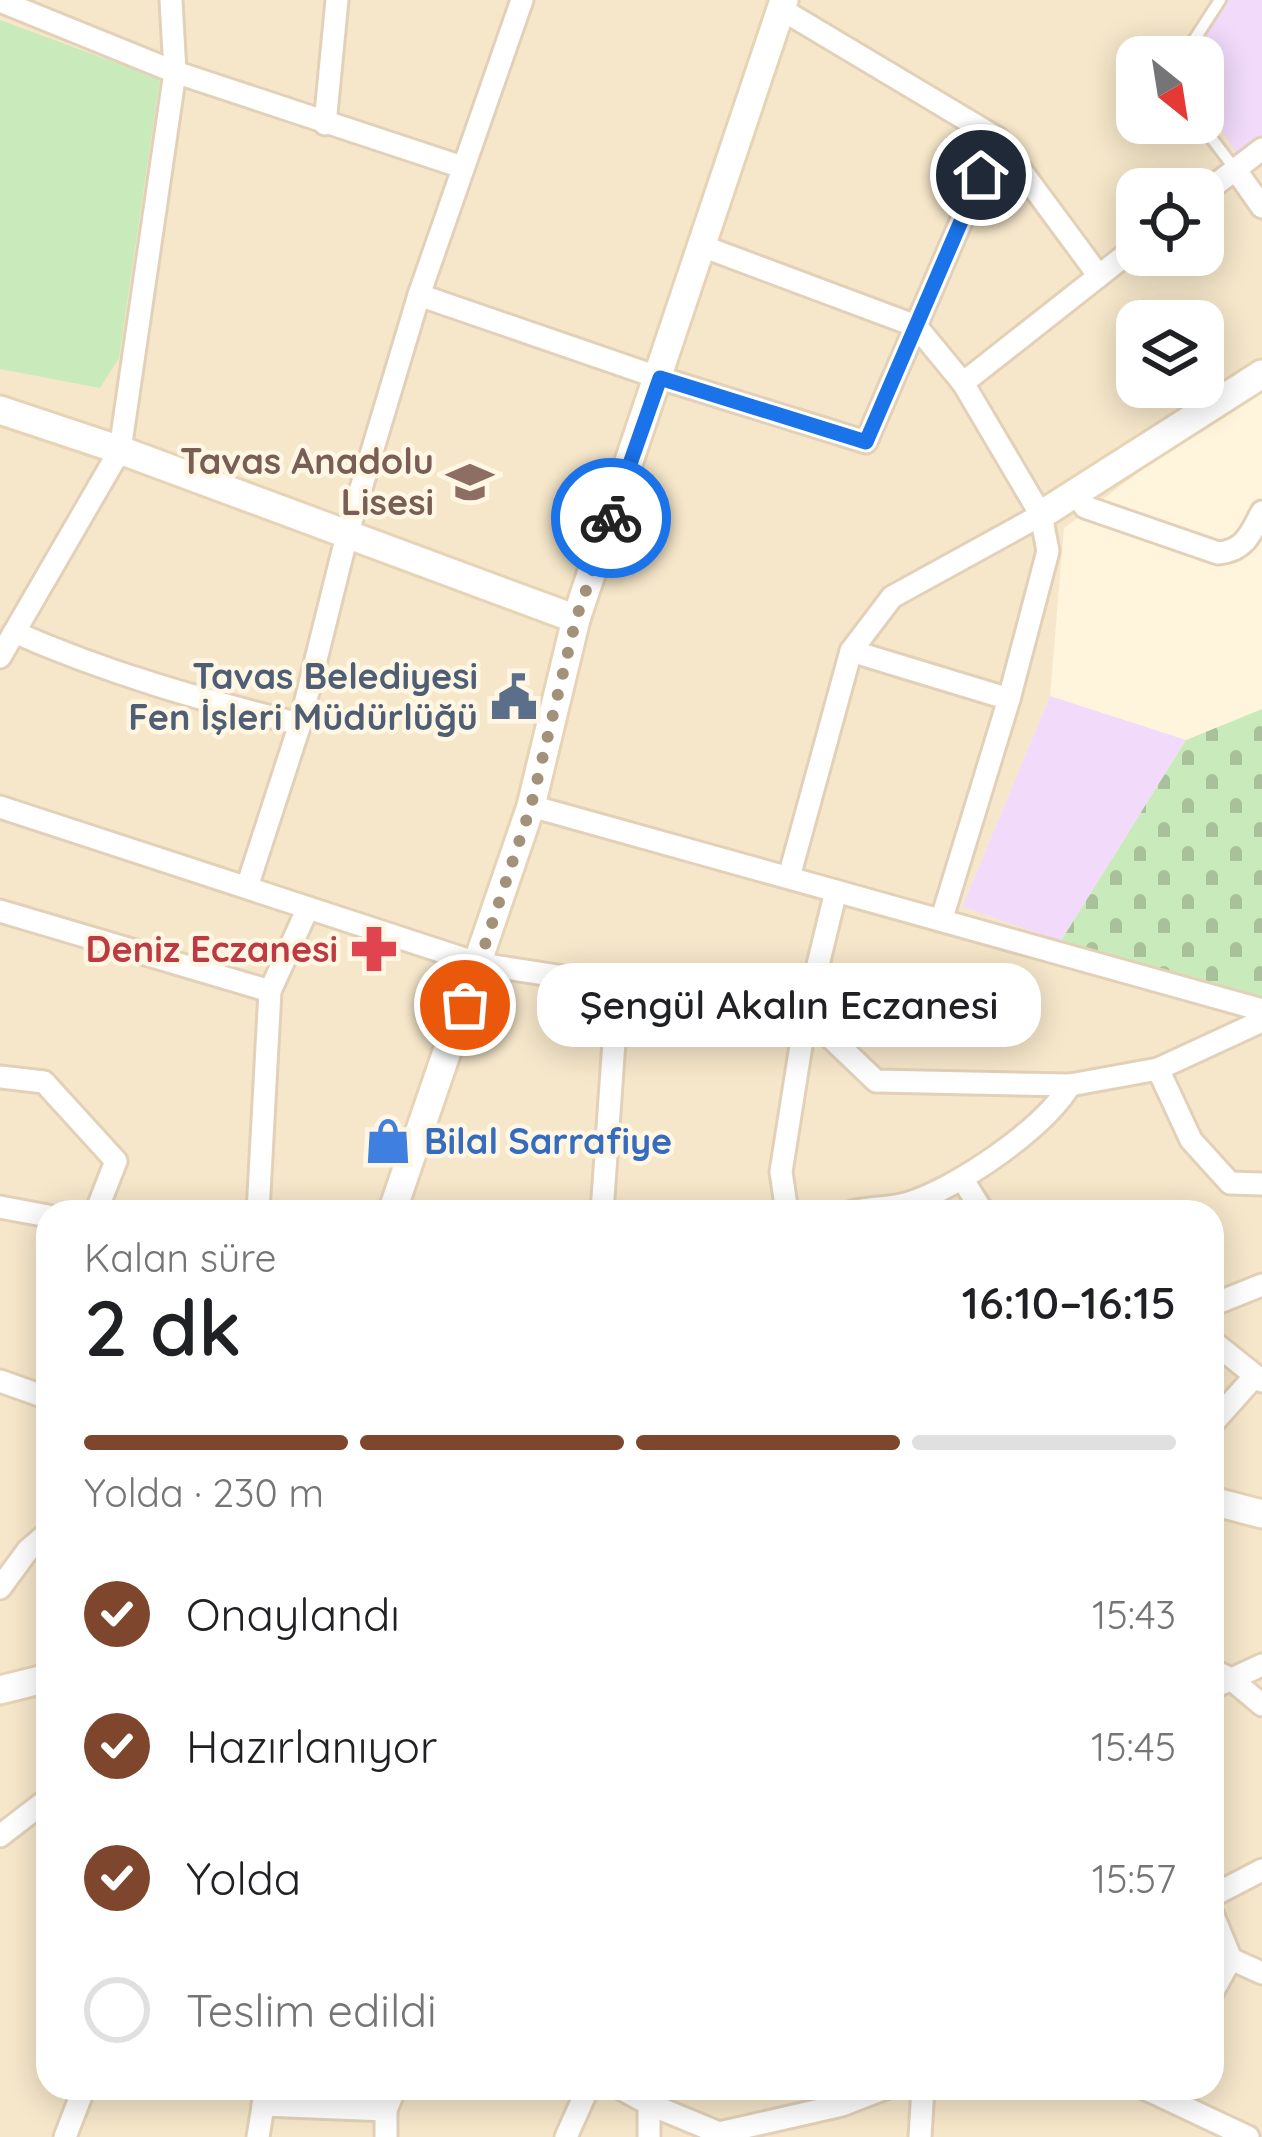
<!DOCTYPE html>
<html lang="tr">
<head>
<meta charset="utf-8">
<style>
	body { margin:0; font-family:Quicksand,sans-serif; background:#f6f6f6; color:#202124; height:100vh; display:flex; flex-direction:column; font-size:45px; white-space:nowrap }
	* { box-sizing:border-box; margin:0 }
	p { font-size:39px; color:#757577 }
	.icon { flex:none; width:66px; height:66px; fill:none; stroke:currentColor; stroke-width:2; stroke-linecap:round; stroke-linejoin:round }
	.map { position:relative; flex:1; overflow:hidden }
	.details { position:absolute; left:36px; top:1200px; width:1188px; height:900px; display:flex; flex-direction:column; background:#fff; border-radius:36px; box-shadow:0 6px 30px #0003 }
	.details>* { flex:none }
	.needle { width:78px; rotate:150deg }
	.fabs { position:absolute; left:1116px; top:36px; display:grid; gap:24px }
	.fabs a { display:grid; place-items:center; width:108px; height:108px; border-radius:24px; background:#fff; box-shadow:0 6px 30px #0003; font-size:60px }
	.pin { position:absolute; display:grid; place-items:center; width:102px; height:102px; color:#fff; margin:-51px; border:6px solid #fff; border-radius:50%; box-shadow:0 3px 12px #0007 }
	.courier { position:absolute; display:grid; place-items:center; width:120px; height:120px; margin:-60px; border:9px solid #1a73e8; border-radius:50%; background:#fff; color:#222; box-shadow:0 3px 15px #0007 }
	.bubble { position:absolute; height:84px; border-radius:36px; background:#fff; box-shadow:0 6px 30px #0003; font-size:39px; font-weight:600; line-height:84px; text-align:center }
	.headline em { font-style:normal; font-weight:600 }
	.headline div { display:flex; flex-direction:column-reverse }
	.headline { display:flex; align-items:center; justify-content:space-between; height:204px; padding:0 48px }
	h1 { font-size:78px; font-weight:600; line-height:90px }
	.bar { display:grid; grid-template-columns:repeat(4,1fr); gap:18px 12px; align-content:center; height:144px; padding:0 48px }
	.bar i { height:15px; border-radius:9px; background:#e0e0e0 }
	.bar .on { background:#7e472d }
	.bar p { grid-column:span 4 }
	ol { padding:0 48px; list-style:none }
	li { display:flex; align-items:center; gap:36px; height:132px }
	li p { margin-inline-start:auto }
	li .icon { padding:12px; border-radius:50%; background:#7e472d; color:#fff; stroke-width:4 }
	li:last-child { color:#757577 }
	li i { width:66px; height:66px; border:6px solid #e0e0e0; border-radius:50% }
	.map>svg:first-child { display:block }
	.residential { fill:#f6e7ca; fill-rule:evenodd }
	.education { fill:#f1dafa }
	.cemetery { fill:url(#cemetery-stones) }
	.garden { fill:#c9ebbb }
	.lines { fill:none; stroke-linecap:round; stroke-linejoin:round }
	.lane-casing { stroke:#e2d1b8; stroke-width:16 }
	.street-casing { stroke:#e2d1b8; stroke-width:27 }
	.secondary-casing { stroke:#e7d3b6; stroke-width:33 }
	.lane { stroke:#fff; stroke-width:10 }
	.street { stroke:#fff; stroke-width:21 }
	.secondary { stroke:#fff; stroke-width:27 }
	.done { stroke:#a49179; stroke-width:12; stroke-dasharray:0 21.6 }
	.route { stroke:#1a73e8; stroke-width:15 }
	.labels { text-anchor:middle; stroke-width:9; stroke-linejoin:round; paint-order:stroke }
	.education-label { font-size:36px; font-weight:bold; fill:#785e54; stroke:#fff7e4; text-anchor:end }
	.service-label { font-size:36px; font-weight:bold; fill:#4e5e75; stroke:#fff7e4; text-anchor:end }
	.health-label { font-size:36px; font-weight:bold; fill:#be3a42; stroke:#fff7e4; text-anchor:end }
	.shop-label { font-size:36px; font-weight:bold; fill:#366cbe; stroke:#fff7e4; text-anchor:start }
</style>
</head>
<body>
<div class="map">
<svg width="1262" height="2137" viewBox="0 0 1262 2137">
	<defs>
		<pattern id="cemetery-stones" width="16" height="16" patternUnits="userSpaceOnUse" patternTransform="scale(3)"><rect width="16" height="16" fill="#c9ebbb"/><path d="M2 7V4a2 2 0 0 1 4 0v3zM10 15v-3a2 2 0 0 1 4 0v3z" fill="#a8c19a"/></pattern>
	</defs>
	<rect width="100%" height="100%" fill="#fef5dc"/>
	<path class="residential" d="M0,0H1262V381L1064,528L1050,696L962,907L1262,1009V2137H0ZM1137,57H1203V123H1137ZM1137,189H1203V255H1137ZM1137,321H1203V387H1137ZM48,1212H1212V2088H48Z"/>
	<g class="education">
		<path d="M1227,0H1262V148L1243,163L1203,102V57H1191Z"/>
		<path d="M1050,696L1186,740L1061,941L962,907Z"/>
	</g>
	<path class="cemetery" d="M1262,709V1009L1061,941L1186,740Z"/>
	<path class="garden" d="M0,20L160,79L119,358L100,388L0,369Z"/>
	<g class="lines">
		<defs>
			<g id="lane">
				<path d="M1183,57L1220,0"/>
				<path d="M1200,123L1235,169"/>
			</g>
			<g id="street">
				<path d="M0,1L175,72L462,167"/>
				<path d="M325,124L337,0"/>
				<path d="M997,138L1099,276"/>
				<path d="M1235,169L1262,207"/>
				<path d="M1203,194L1262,149"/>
				<path d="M702,246L916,326L963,383L1041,515L1048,551L1009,699L942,918"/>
				<path d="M419,295L660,378L866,442L997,138L781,9"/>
				<path d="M963,383L1137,246"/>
				<path d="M1076,493L1085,507L1218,553C1245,551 1251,533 1262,512"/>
				<path d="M14,632C107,673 201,700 300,724"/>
				<path d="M851,651L1009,699"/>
				<path d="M0,657L120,450L175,72L171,0"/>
				<path d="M531,806L1262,1010"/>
				<path d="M0,807L480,964L806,1014L876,1081L1070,1085L1158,1069L1262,1021"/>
				<path d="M789,877L851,651L892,597L1041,515"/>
				<path d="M247,887L300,724L347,535L419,295L522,0"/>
				<path d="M0,911L270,991"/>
				<path d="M1158,1069L1191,1140L1230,1183L1262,1184"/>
				<path d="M0,1077L44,1082L116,1161L96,1212"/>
				<path d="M963,1180L983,1212"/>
				<path d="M0,1207L48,1216"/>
				<path d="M258,1212L270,991L308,908"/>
				<path d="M602,1212L618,985"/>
				<path d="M787,1212L781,1172L806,1014L836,891"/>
				<path d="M852,1212C871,1207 891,1209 909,1203C957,1188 1044,1129 1070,1085"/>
				<path d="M1212,1305L1262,1285"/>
				<path d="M1212,1341L1262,1381"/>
				<path d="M0,1381L48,1398"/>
				<path d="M1212,1424L1254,1377"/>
				<path d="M0,1588L28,1550L48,1533"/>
				<path d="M1212,1670L1231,1679L1262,1705"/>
				<path d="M1212,1688L1262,1665"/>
				<path d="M0,1836L48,1799"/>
				<path d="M1212,1896L1262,1870"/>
				<path d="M1212,1913L1231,1959L1262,1973"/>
				<path d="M1212,1993L1231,1959"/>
				<path d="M620,2088L649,2104V2137"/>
				<path d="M657,2088L649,2104L719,2133L842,2105L886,2088"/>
				<path d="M1144,2088L1248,2137"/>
				<path d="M263,2105L386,2110L395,2088"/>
				<path d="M65,2137L84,2088"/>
				<path d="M258,2137L266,2088"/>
				<path d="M386,2137V2110"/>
				<path d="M566,2137L588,2088"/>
				<path d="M920,2137L923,2088"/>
			</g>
			<g id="secondary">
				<path d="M0,410L120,450L576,619"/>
				<path d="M1041,515L1262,374"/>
				<path d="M392,1212L531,806L576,619L784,0"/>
				<path d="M1212,1501L1262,1514"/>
				<path d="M0,1690L48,1678"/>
			</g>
		</defs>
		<use href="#lane" class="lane-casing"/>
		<use href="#street" class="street-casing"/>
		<use href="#secondary" class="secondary-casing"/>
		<use href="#lane" class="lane"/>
		<use href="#street" class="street"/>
		<use href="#secondary" class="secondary"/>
	</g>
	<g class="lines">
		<path class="done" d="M465,1005L531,806L576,619L611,518"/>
		<path class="route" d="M611,518L660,378L866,442L981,175"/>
	</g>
	<defs>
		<symbol id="school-bare" viewBox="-9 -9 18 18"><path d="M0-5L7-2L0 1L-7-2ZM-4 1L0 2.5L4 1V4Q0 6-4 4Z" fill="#8d6e63" stroke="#fff7e4" stroke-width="2.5" paint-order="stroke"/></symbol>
		<symbol id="civic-bare" viewBox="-9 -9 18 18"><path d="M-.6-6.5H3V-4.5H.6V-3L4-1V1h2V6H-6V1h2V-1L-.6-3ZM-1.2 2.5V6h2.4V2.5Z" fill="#5c6f8a" stroke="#fff7e4" stroke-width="2.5" paint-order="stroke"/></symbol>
		<symbol id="pharmacy-bare" viewBox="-9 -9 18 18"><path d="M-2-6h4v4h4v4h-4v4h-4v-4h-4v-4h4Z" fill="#e0444e" stroke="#fff7e4" stroke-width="2.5" paint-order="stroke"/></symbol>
		<symbol id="shop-bare" viewBox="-9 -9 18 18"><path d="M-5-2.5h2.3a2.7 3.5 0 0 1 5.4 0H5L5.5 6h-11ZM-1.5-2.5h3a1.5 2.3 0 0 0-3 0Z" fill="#3f7fe0" stroke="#fff7e4" stroke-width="2.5" paint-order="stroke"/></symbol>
	</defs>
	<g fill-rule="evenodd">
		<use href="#school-bare" x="437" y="449" width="66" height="66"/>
		<use href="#civic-bare" x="481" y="664" width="66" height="66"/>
		<use href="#pharmacy-bare" x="341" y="916" width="66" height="66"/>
		<use href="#shop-bare" x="355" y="1108" width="66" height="66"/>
	</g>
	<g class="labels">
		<g class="education-label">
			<text x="434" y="474">Tavas Anadolu<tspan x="434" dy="41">Lisesi</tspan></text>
		</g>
		<g class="service-label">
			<text x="478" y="689">Tavas Belediyesi<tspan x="478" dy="41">Fen İşleri Müdürlüğü</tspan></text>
		</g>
		<g class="health-label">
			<text x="338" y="962">Deniz Eczanesi</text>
		</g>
		<g class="shop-label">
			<text x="424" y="1154">Bilal Sarrafiye</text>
		</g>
	</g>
</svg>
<div class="fabs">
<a><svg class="needle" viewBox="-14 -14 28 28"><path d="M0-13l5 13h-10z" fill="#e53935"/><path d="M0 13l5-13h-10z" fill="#757577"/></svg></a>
<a><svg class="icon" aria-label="locate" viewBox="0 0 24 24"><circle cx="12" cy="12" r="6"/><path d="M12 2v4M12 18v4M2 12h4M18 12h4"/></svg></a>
<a><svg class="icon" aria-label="layers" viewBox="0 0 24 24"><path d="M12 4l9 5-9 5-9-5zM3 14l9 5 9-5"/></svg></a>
</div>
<div class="pin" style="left:465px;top:1005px;background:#ea580c"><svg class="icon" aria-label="bag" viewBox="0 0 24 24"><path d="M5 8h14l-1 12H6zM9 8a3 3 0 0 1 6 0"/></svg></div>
<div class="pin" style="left:981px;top:175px;background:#1f2937"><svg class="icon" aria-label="home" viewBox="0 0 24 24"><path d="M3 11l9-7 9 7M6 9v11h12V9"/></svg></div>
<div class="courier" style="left:611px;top:518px"><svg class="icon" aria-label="bike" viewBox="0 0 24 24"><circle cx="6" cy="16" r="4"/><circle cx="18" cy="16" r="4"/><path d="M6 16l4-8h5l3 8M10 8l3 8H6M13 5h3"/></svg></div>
<div class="bubble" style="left:537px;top:963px;width:504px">Şengül Akalın Eczanesi</div>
<section class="details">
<div class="headline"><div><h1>2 dk</h1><p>Kalan süre</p></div><em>16:10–16:15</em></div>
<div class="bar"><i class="on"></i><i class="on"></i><i class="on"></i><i></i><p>Yolda · 230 m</p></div>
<ol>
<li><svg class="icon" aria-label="check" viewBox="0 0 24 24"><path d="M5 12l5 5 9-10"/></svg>Onaylandı<p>15:43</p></li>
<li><svg class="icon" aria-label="check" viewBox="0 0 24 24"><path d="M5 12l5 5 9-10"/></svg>Hazırlanıyor<p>15:45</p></li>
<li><svg class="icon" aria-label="check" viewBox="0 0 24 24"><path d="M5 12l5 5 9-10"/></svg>Yolda<p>15:57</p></li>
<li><i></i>Teslim edildi</li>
</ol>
</section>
</div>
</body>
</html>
